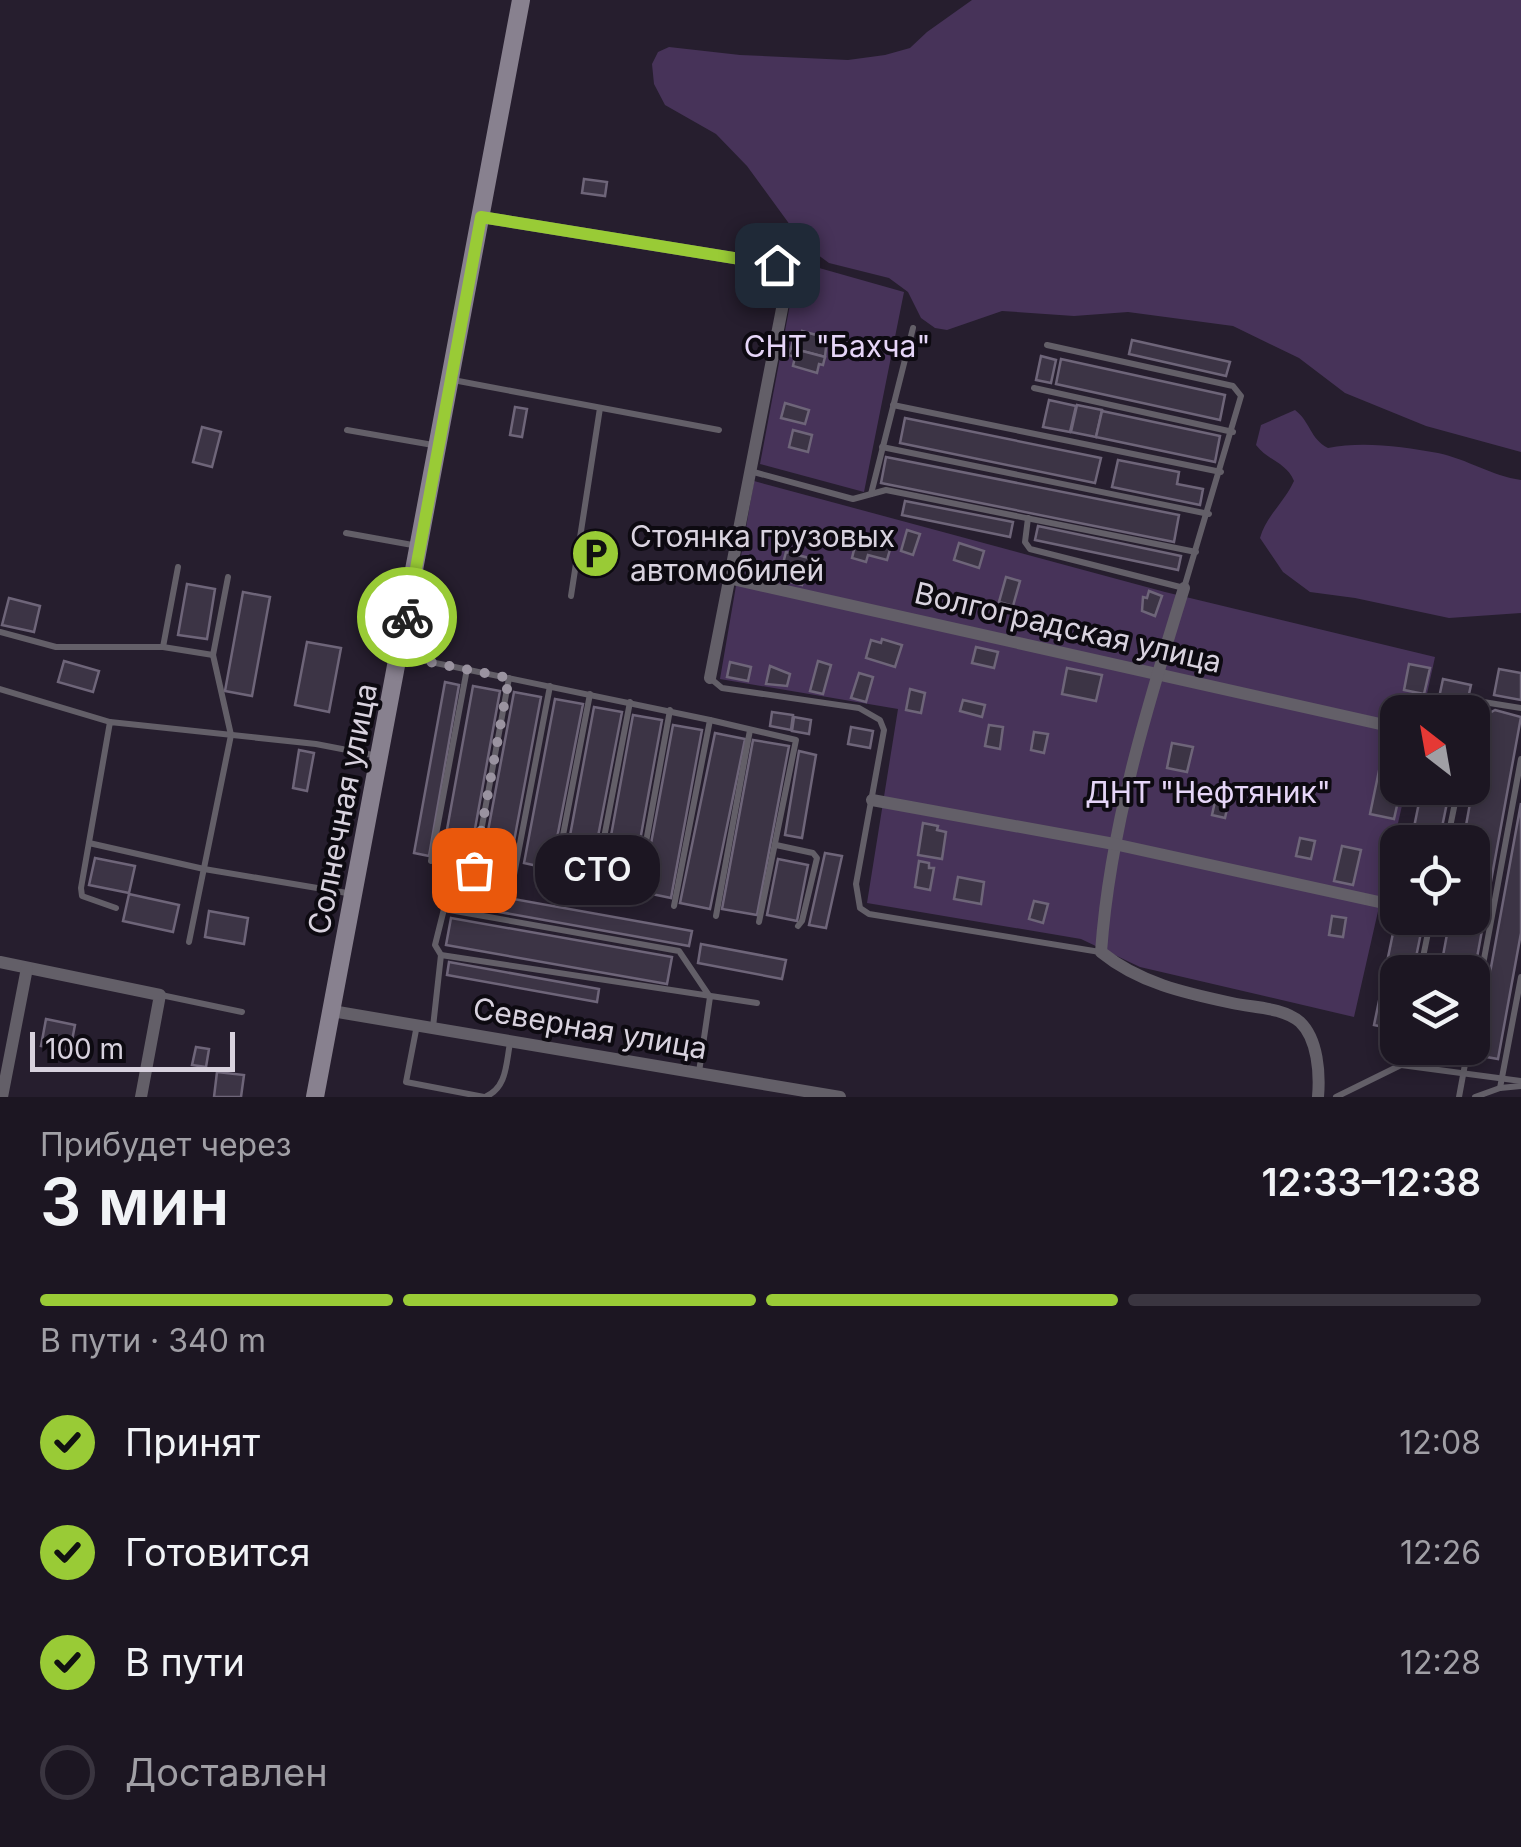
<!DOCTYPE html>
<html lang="ru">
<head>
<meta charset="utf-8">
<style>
	body { margin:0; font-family:Inter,sans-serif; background:#251f2a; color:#f1f3f6; height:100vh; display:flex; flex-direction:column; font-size:38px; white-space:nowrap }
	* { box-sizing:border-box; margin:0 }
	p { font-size:32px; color:#a09fa5 }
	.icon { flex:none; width:55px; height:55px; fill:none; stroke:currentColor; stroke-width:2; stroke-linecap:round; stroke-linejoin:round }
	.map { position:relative; height:1097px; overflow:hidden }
	.drawer { display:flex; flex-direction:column; background:#1c1622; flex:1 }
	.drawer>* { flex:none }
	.needle { width:65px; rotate:329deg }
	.tools { position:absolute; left:1380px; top:695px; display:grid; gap:20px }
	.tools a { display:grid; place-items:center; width:110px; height:110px; border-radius:20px; background:#1c1622; box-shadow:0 5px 15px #0003,0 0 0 2px #3a3540; font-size:50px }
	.scale { position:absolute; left:30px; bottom:25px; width:205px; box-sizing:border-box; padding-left:10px; border:5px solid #d8d2de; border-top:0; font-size:28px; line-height:35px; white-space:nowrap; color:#d8d2de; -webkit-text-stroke:8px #0d0a11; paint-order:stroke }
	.pin { position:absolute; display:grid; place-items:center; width:85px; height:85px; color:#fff; margin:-42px; border-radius:20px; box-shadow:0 5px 15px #0006 }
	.courier { position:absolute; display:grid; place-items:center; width:100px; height:100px; margin:-50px; border:8px solid #99cb36; border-radius:50%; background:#fff; color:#222; box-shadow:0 2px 12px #0007 }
	.bubble { position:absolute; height:70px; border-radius:30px; background:#1c1622; box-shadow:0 5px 15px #0003,0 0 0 2px #3a3540; font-size:32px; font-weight:600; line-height:70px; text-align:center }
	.summary em { font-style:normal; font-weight:600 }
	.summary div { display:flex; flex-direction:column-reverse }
	.summary { display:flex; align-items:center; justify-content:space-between; height:170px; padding:0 40px }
	h1 { font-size:65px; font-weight:600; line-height:75px }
	.bar { display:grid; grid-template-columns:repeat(4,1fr); gap:15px 10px; align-content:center; height:120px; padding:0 40px }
	.bar i { height:12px; border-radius:8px; background:#3a3540 }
	.bar .selected { background:#99cb36 }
	.bar p { grid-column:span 4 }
	ol { padding:0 40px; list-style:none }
	li { display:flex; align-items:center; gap:30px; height:110px }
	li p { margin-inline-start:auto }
	li .icon { padding:10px; border-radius:50%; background:#99cb36; color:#111; stroke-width:4 }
	li:last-child { color:#a09fa5 }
	li i { width:55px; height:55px; border:5px solid #3a3540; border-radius:50% }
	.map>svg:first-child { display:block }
	.green { fill:#473359 }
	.building { fill:#3c3445; stroke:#6e6579; stroke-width:2.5 }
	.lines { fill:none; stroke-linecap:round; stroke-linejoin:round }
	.lane { stroke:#635f68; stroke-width:6 }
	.street { stroke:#635f68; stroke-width:12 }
	.secondary { stroke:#88818f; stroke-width:18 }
	.done { stroke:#9a93a0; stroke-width:10; stroke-dasharray:0 18 }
	.route { stroke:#99cb36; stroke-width:12 }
	.labels { text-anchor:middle; stroke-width:8; stroke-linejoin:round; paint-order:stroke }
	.park-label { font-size:30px; fill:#e6d6f8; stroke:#0d0a11 }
	.poi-label { font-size:30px; fill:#d8d2de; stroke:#0d0a11; text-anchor:start }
	.street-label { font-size:30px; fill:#d8d2de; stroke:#0d0a11 }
</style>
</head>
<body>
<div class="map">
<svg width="1521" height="1097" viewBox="0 0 1521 1097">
	<rect width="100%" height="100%" fill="#261e2e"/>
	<g class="green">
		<path d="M972,0H1521V452L1426,426L1345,393L1299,358L1233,326L1128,312L1074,316L1002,311L947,330L935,328L921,318L908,292L889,278L829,263L814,252L801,240L747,166L716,134L665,105L654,84L652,64L658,52L669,47L740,55L848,60L885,55L910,48L927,32Z"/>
		<path d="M798,262L904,292L864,492L760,464Z"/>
		<path d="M1295,410C1310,421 1310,439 1328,448C1364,441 1403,447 1438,453C1467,459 1492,476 1521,480V613L1449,618L1355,598L1310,592L1283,572L1260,538C1266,516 1284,503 1294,481C1286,462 1268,461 1256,445L1261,425Z"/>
		<path d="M754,481L1165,592L1435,657L1423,712H1398V788H1406L1354,1017L1140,967L1081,939L867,903L898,709L720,679Z"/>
	</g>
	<g class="building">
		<path d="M584,179L607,182L605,196L582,193Z"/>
		<path d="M802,331L827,338L825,357L791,348L793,340L799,342Z"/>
		<path d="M1132,340L1230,362L1226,376L1129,354Z"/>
		<path d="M791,348L825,357L823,365L819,364L817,373L793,366L795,357L788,355Z"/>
		<path d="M1041,356L1056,360L1051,383L1036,380Z"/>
		<path d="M1061,359L1225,395L1220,420L1056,384Z"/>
		<path d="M1049,400L1076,406L1070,432L1043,427Z"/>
		<path d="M785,403L809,410L805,424L781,418Z"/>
		<path d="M1077,405L1102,410L1096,437L1071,432Z"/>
		<path d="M515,407L527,409L522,437L510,435Z"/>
		<path d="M1102,411L1220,436L1215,462L1096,437Z"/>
		<path d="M905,418L1101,458L1095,483L900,443Z"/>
		<path d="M202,427L221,432L212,467L193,462Z"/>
		<path d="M793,430L812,435L808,452L789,447Z"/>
		<path d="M886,457L1179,515L1174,542L881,483Z"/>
		<path d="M1118,460L1179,472L1177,484L1203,489L1200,505L1112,487Z"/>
		<path d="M905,501L1013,522L1010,537L902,515Z"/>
		<path d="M1038,526L1181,556L1178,570L1035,540Z"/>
		<path d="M907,530L920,534L913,555L901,551Z"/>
		<path d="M857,538L891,546L887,560L868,555L866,562L852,558Z"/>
		<path d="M959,543L984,551L979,568L954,560Z"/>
		<path d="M786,552L809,558L802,585L779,579Z"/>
		<path d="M1006,577L1020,581L1013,606L999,602Z"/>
		<path d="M187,584L215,589L207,639L178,635Z"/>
		<path d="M1149,591L1162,596L1155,616L1142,611L1143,597L1147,598Z"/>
		<path d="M243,592L270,597L252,696L225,691Z"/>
		<path d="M9,598L40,606L34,632L2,625Z"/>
		<path d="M882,639L902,645L895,667L866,658L871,640L881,643Z"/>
		<path d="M307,642L341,648L329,712L295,705Z"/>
		<path d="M976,647L998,652L994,668L972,663Z"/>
		<path d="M64,661L99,671L93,692L58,682Z"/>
		<path d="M818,661L831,665L823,694L810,691Z"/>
		<path d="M730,662L751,667L748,681L727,677Z"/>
		<path d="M1409,664L1430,668L1424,694L1404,690Z"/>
		<path d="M770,666L790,674L787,686L766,684Z"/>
		<path d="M1067,668L1102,675L1096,701L1062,694Z"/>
		<path d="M1499,669L1521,673V700L1494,695Z"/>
		<path d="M859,673L873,677L866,702L851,698Z"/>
		<path d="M1443,679L1471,685L1465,712H1436Z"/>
		<path d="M445,682L459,685L429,856L414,853Z"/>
		<path d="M473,686L500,691L469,862L442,857Z"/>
		<path d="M910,689L925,693L921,713L906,710Z"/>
		<path d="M514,692L541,697L509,868L482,863Z"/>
		<path d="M555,699L583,704L551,869L524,863Z"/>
		<path d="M963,700L985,705L982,717L960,711Z"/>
		<path d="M594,707L622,712L590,878L563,873Z"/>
		<path d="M1495,710L1521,717L1472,985V972H1440L1450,918H1472V842H1463L1486,715Z"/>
		<path d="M772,712L793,715L791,730L770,726Z"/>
		<path d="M633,715L662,720L631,890L602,885Z"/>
		<path d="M794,717L811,720L809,734L792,731Z"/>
		<path d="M673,725L702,730L671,898L642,892Z"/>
		<path d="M989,725L1003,727L1000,749L985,746Z"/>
		<path d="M851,727L873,731L870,748L848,744Z"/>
		<path d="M1034,732L1048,734L1044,753L1031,750Z"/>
		<path d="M715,733L745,739L710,909L680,903Z"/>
		<path d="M1386,737L1398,739V788H1401L1394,819L1370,814Z"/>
		<path d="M753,740L789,746L757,915L722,909Z"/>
		<path d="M1172,743L1193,747L1187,772L1167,768Z"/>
		<path d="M299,750L314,753L307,791L293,788Z"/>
		<path d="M799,751L816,755L802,838L785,835Z"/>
		<path d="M1422,788H1450L1439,842H1411Z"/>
		<path d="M1216,797L1229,800L1225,818L1212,815Z"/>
		<path d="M1521,803V933L1498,1059L1475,1055Z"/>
		<path d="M923,823L938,826L937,830L946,832L942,859L918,855Z"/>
		<path d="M1300,838L1315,841L1311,859L1296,856Z"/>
		<path d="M1342,846L1361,850L1353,885L1334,881Z"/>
		<path d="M825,853L842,856L826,928L809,925Z"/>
		<path d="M95,858L135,866L129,893L89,885Z"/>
		<path d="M778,859L808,865L797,921L767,915Z"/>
		<path d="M919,861L929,863V868H934L930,890L915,887Z"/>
		<path d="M958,877L984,882L981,904L954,899Z"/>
		<path d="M469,891L692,931L689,946L466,906Z"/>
		<path d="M129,894L179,905L173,932L123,921Z"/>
		<path d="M1034,901L1048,904L1043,923L1029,919Z"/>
		<path d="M1398,909V918H1424L1413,972H1398V1030L1374,1025Z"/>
		<path d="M209,911L248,918L244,944L205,937Z"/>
		<path d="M1332,916L1346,918L1343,937L1329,935Z"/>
		<path d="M451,918L672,957L667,984L446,945Z"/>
		<path d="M701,944L786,960L782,979L698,963Z"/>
		<path d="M449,962L599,989L597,1002L447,975Z"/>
		<path d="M46,1019L75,1025L70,1051L41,1046Z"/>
		<path d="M196,1047L209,1049L206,1067L192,1065Z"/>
		<path d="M217,1072L244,1075L241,1097H214Z"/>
	</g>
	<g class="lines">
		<g class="lane">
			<path d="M453,380L719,430"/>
			<path d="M1034,388L1233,432"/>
			<path d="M893,405L1221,472"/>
			<path d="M347,430L433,445"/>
			<path d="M882,447L1209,514"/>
			<path d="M750,471L853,499L886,490L1196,552"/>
			<path d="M871,494L913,328"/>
			<path d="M1028,518L1025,542L1030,549L1184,588L1241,396L1233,386L1047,345"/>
			<path d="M346,533L418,546"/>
			<path d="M571,596L600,408"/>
			<path d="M0,632L56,647H163L213,655"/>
			<path d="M163,647L178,567"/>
			<path d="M402,656L710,720L674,906"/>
			<path d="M710,678L722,688L859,708L880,720L884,730L856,884L860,908L869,914L1100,952"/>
			<path d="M0,689L110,722"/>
			<path d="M710,720L796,740L759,922"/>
			<path d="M1472,720L1477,701L1521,708"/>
			<path d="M1447,842L1458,788"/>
			<path d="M89,843L204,869L353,894"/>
			<path d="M776,845L813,853L817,858L802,921L798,926"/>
			<path d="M431,861L467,669"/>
			<path d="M474,870L509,678"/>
			<path d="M514,875L550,686"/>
			<path d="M555,877L590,694"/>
			<path d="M594,890L630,702"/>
			<path d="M636,897L670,710"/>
			<path d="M116,908L82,896L81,888L110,722L316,744L378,756"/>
			<path d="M716,916L750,730"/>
			<path d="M189,942L231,735L213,655L228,577"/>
			<path d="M1420,972L1431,918"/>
			<path d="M161,995L242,1012"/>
			<path d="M1472,1024L1521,759"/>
			<path d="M417,1025L406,1082L484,1097"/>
			<path d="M433,1027L441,955"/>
			<path d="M1401,1065L1521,1081"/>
			<path d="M699,1072L710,997L679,951L444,909L435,945L441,955L757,1003"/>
			<path d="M1500,1088L1521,977"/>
			<path d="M485,1097C507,1088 506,1064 510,1043"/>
			<path d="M1336,1097L1401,1065L1404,1048"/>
			<path d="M1459,1097L1468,1048"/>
			<path d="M1475,1097L1500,1088L1521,1086"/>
		</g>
		<g class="street">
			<path d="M481,217L777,265L788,278L710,678"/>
			<path d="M728,578L1398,728"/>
			<path d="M1184,588C1147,707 1110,827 1101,952C1139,983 1185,993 1232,1003C1254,1008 1282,1007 1300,1022C1318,1039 1320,1074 1318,1097"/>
			<path d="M872,800L1114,844L1388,904"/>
			<path d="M0,962L160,995L141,1097"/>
			<path d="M332,1011L840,1097"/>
			<path d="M2,1097L27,968"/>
		</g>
		<path class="secondary" d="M315,1097L521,0"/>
	</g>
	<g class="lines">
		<path class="done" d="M407,617L400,656L509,678L474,870"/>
		<path class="route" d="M407,617L481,217L777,265"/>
	</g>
	<defs>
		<symbol id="parking-disc" viewBox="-11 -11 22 22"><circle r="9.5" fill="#99cb36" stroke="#0d0a11"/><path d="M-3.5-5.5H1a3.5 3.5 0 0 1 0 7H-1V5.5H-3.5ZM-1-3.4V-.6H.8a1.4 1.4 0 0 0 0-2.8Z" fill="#111"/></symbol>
	</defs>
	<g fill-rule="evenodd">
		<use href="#parking-disc" x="568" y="526" width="55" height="55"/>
	</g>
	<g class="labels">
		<g class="park-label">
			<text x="837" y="357">СНТ "Бахча"</text>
			<text x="1208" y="803">ДНТ "Нефтяник"</text>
		</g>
		<g class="poi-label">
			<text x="630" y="547">Стоянка грузовых<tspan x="630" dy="34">автомобилей</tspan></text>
		</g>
		<g class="street-label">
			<text transform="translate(1068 628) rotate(13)" y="10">Волгоградская улица</text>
			<text transform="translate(343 809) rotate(-79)" y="10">Солнечная улица</text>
			<text transform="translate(590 1029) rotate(10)" y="10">Северная улица</text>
		</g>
	</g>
</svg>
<div class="tools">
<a><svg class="needle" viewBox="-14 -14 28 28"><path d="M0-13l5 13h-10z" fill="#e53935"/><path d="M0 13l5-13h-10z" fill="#a09fa5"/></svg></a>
<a><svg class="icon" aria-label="locate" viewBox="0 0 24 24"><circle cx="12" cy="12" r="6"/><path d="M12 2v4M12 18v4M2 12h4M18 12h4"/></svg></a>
<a><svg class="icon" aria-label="layers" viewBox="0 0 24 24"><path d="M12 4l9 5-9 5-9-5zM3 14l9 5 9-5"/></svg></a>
</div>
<div class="scale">100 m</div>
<div class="pin" style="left:474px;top:870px;background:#ea580c"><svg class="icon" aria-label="bag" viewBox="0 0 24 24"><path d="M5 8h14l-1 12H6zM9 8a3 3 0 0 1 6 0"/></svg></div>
<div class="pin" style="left:777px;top:265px;background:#1f2937"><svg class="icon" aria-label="home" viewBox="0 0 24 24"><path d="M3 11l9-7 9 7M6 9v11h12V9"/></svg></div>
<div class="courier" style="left:407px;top:617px"><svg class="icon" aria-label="bike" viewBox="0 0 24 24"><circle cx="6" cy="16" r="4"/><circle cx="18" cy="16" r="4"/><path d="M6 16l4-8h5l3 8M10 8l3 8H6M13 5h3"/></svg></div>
<div class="bubble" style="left:535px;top:835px;width:125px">СТО</div>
</div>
<section class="drawer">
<div class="summary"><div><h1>3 мин</h1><p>Прибудет через</p></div><em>12:33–12:38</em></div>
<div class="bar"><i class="selected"></i><i class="selected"></i><i class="selected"></i><i></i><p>В пути · 340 m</p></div>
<ol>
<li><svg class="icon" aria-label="check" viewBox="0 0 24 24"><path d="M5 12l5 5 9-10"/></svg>Принят<p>12:08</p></li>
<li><svg class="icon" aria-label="check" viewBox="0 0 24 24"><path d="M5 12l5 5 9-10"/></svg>Готовится<p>12:26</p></li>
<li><svg class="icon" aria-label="check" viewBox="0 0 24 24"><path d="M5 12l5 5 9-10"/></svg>В пути<p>12:28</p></li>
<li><i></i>Доставлен</li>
</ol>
</section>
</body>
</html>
